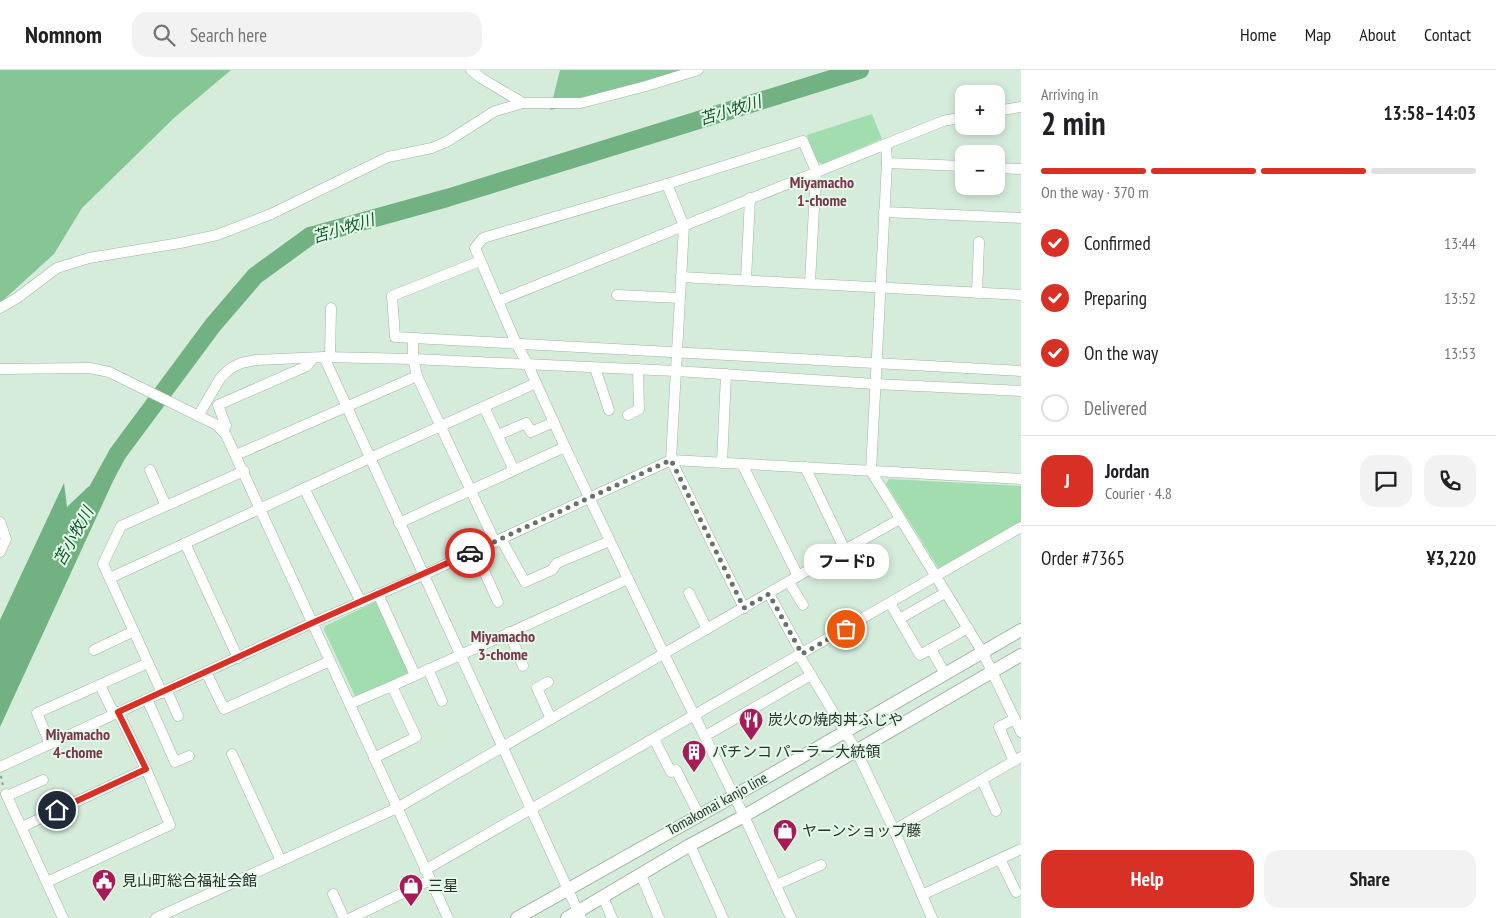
<!DOCTYPE html>
<html lang="en">
<head>
<meta charset="utf-8">
<style>
	body { margin:0; font-family:"PT Sans Narrow","Noto Sans JP",sans-serif; background:#f2f2f2; color:#202124; height:100vh; display:flex; flex-direction:column; font-size:19px; white-space:nowrap }
	* { box-sizing:border-box; margin:0 }
	p { font-size:16px; color:#757577 }
	.icon { flex:none; width:28px; height:28px; fill:none; stroke:currentColor; stroke-width:2; stroke-linecap:round; stroke-linejoin:round }
	.map { position:relative; flex:1; overflow:hidden }
	.panel { display:flex; flex-direction:column; background:#fff; width:475px }
	.panel>* { flex:none }
	.fabs { position:absolute; left:955px; top:15px; display:grid; gap:10px }
	.fabs a { display:grid; place-items:center; width:50px; height:50px; border-radius:10px; background:#fff; box-shadow:0 2px 8px #0003; font-size:25px }
	.pin { position:absolute; display:grid; place-items:center; width:42px; height:42px; color:#fff; margin:-21px; border:2px solid #fff; border-radius:50%; box-shadow:0 1px 5px #0007 }
	.courier { position:absolute; display:grid; place-items:center; width:50px; height:50px; margin:-25px; border:4px solid #d93025; border-radius:50%; background:#fff; color:#222; box-shadow:0 1px 6px #0007 }
	.bubble { position:absolute; height:35px; border-radius:15px; background:#fff; box-shadow:0 2px 8px #0003; font-size:16px; font-weight:800; line-height:35px; text-align:center }
	.head em { font-style:normal; font-weight:800 }
	.head div { display:flex; flex-direction:column-reverse }
	.head { display:flex; align-items:center; justify-content:space-between; height:85px; padding:0 20px }
	h1 { font-size:32px; font-weight:800; line-height:38px }
	.bar { display:grid; grid-template-columns:repeat(4,1fr); gap:8px 5px; align-content:center; height:60px; padding:0 20px }
	.bar i { height:6px; border-radius:4px; background:#e0e0e0 }
	.bar .active { background:#d93025 }
	.bar p { grid-column:span 4 }
	.line { display:flex; align-items:center; gap:12px; padding:0 20px; border-top:1px solid #e0e0e0 }
	.line div { flex:1 }
	.round { display:grid; place-items:center; flex:none; width:52px; height:52px; border-radius:15px; background:#f2f2f2 }
	ol { padding:0 20px; list-style:none }
	li { display:flex; align-items:center; gap:15px; height:55px }
	li p { margin-inline-start:auto }
	li .icon { padding:5px; border-radius:50%; background:#d93025; color:#fff; stroke-width:4 }
	li:last-child { color:#757577 }
	li i { width:28px; height:28px; border:2px solid #e0e0e0; border-radius:50% }
	.primary-button { display:flex; gap:10px; margin-top:auto; padding:10px 20px }
	.primary-button a { flex:1; height:58px; border-radius:15px; background:#d93025; color:#fff; font-size:20px; font-weight:800; line-height:58px; text-align:center }
	.primary-button a+a { background:#f2f2f2; color:#202124 }
	header { display:flex; align-items:center; gap:30px; box-sizing:border-box; height:70px; padding:0 25px; background:#fff; border-bottom:1px solid #e0e0e0 }
	header strong { font-size:24px }
	nav { display:flex; gap:28px; margin-inline-start:auto; font-size:18px }
	.search { width:350px; height:45px; background:#f2f2f2; display:flex; align-items:center; gap:12px; box-sizing:border-box; padding:0 18px; border-radius:15px; color:#757577; font-size:19px }
	main { display:flex; flex:1; min-height:0 }
	.map>svg:first-child { display:block }
	.green { fill:#a2ddb0 }
	.forest { fill:#86c695 }
	.water { fill:#72b182 }
	.lines { fill:none; stroke-linecap:round; stroke-linejoin:round }
	.river { stroke:#72b182; stroke-width:18 }
	.minor-casing { stroke:#9fb3a3; stroke-width:11 }
	.major-casing { stroke:#9fb3a3; stroke-width:14 }
	.path { stroke:#86968a; stroke-width:2; stroke-dasharray:2.5 4; stroke-linecap:butt }
	.minor { stroke:#fff; stroke-width:10 }
	.major { stroke:#fff; stroke-width:12 }
	.done { stroke:#667269; stroke-width:5; stroke-dasharray:0 9 }
	.route { stroke:#d93025; stroke-width:6 }
	.labels { text-anchor:middle; stroke-width:4; stroke-linejoin:round; paint-order:stroke }
	.poi-label { font-size:15px; fill:#29312b; stroke:#e4f9e8; text-anchor:start }
	.street-label { font-size:15px; fill:#29312b; stroke:#e4f9e8 }
	.water-label { font-size:16px; font-style:italic; fill:#0e572b; stroke:#e4f9e8 }
	.neighbourhood-label { font-size:16px; font-weight:bold; fill:#7b354c; stroke:#e4f9e8 }
</style>
</head>
<body>
<header>
<strong>Nomnom</strong>
<div class="search"><svg class="icon" aria-label="search" viewBox="0 0 24 24"><circle cx="10" cy="10" r="6"/><path d="M15 15l6 6"/></svg>Search here</div>
<nav><a>Home</a><a>Map</a><a>About</a><a>Contact</a></nav>
</header>
<main>
<div class="map">
<svg width="1021" height="848" viewBox="0 0 1021 848">
	<rect width="100%" height="100%" fill="#d6ecdb"/>
	<g class="green">
		<path d="M872,44L882,69L823,94L816,91L807,65Z"/>
		<path d="M889,409L1021,416V452L939,499L886,414Z"/>
		<path d="M377,531L410,603L355,626L324,560L325,556Z"/>
	</g>
	<g class="forest">
		<path d="M0,0H231L174,48L82,138L54,184L0,233Z"/>
		<path d="M560,0H696L614,26L550,40Z"/>
	</g>
	<path class="water" d="M120,396L0,657V550L64,413L67,437L88,417L102,413Z"/>
	<g class="lines">
		<path class="river" d="M91,432L118,383L213,255L255,206L310,166L447,128L860,0"/>
		<defs>
			<g id="minor">
				<path d="M471,0L481,8L523,33"/>
				<path d="M996,41L1021,37"/>
				<path d="M886,74L887,93L871,401L983,583L1021,662"/>
				<path d="M887,93L964,96"/>
				<path d="M996,98L1021,99"/>
				<path d="M667,114L684,156L671,390L744,538"/>
				<path d="M884,142L1021,148"/>
				<path d="M480,191L392,226L395,267L1021,301"/>
				<path d="M681,207L1021,225"/>
				<path d="M746,210L750,128"/>
				<path d="M977,223L979,172"/>
				<path d="M617,225L680,228"/>
				<path d="M498,231L943,51L964,47"/>
				<path d="M0,238L17,228L57,198L89,188L180,173L217,165L271,144L388,87L432,78L448,71L495,41L523,33H581L646,16L698,0"/>
				<path d="M413,269V289L417,306L495,472"/>
				<path d="M324,287L581,848"/>
				<path d="M330,287L331,238"/>
				<path d="M595,298L609,340"/>
				<path d="M0,299L90,298L109,302L217,355L226,365L448,848"/>
				<path d="M484,337L514,400"/>
				<path d="M628,345L639,339L638,299"/>
				<path d="M198,346L221,307L231,298L241,293L256,290L324,287L413,289L676,301L875,314L1021,321"/>
				<path d="M223,361L226,356L218,335L307,296L313,288"/>
				<path d="M498,365L526,353L531,362L554,352"/>
				<path d="M236,385L417,306"/>
				<path d="M722,393L726,304"/>
				<path d="M742,394L798,506"/>
				<path d="M805,397L845,480"/>
				<path d="M150,400L166,436"/>
				<path d="M304,418L361,532"/>
				<path d="M0,452L6,469L0,482"/>
				<path d="M399,453L565,377"/>
				<path d="M501,469L525,512L552,500L557,493L610,471"/>
				<path d="M185,473L238,588"/>
				<path d="M475,481L498,532"/>
				<path d="M110,508L370,388L536,313"/>
				<path d="M789,512L803,535"/>
				<path d="M689,523L707,559"/>
				<path d="M378,524L415,605"/>
				<path d="M769,524L802,584"/>
				<path d="M890,533L920,585L968,558"/>
				<path d="M899,549L945,523"/>
				<path d="M509,562L523,596"/>
				<path d="M931,579L945,604"/>
				<path d="M94,580L134,561"/>
				<path d="M799,585L856,680L894,760L932,848"/>
				<path d="M428,599L442,631"/>
				<path d="M206,602L224,639L330,591"/>
				<path d="M548,612L537,618L551,649"/>
				<path d="M100,615L114,644"/>
				<path d="M167,621L178,646"/>
				<path d="M162,623L103,494L121,456L244,401"/>
				<path d="M147,629L175,692L189,686"/>
				<path d="M350,634L392,616L628,509"/>
				<path d="M705,666L811,605"/>
				<path d="M654,669L671,702L676,700L699,745"/>
				<path d="M50,674L37,643L148,593"/>
				<path d="M232,684L281,791"/>
				<path d="M374,688L416,667L392,616"/>
				<path d="M1014,691L999,657L1015,649"/>
				<path d="M0,697L312,553L423,505L671,390L1021,409"/>
				<path d="M982,710L996,741"/>
				<path d="M6,724L63,848"/>
				<path d="M7,726L43,710"/>
				<path d="M22,757L146,699"/>
				<path d="M894,760L1021,687"/>
				<path d="M690,775L723,848"/>
				<path d="M1000,789L1016,822"/>
				<path d="M425,800L1021,457"/>
				<path d="M641,805L659,848"/>
				<path d="M47,812L170,755L146,699L118,642"/>
				<path d="M776,815L821,795"/>
				<path d="M333,824L344,848"/>
				<path d="M922,825L1021,779"/>
				<path d="M603,827L612,848"/>
				<path d="M156,848L397,738L798,506L900,449"/>
				<path d="M351,848L430,810"/>
				<path d="M791,848L744,746L664,584L565,377L528,295L516,273L475,178L483,168L667,114L803,71L816,101L810,213"/>
			</g>
			<g id="major">
				<path d="M517,848L734,726L1021,560"/>
				<path d="M567,848L690,775L744,746L1021,585"/>
			</g>
		</defs>
		<use href="#minor" class="minor-casing"/>
		<use href="#major" class="major-casing"/>
		<path class="path" d="M1,706L3,716"/>
		<use href="#minor" class="minor"/>
		<use href="#major" class="major"/>
	</g>
	<g class="lines">
		<path class="done" d="M470,483L671,390L744,538L769,524L802,584L846,559"/>
		<path class="route" d="M57,740L146,699L118,642L312,553L470,483"/>
	</g>
	<defs>
		<symbol id="restaurant-pin" viewBox="-11 -11 22 30"><path d="M0 17L-7.5 6A9.5 9.5 0 1 1 7.5 6Z" fill="#a81958" stroke="#e4f9e8"/><path d="M-5-6h1v4h1v-4h1v4h1v-4h1v5L-1.5 .5V6h-2V.5L-5-1ZM5-6V6H3V1.5H1.5Q1.5-4 5-6Z" fill="#fff"/></symbol>
		<symbol id="building-pin" viewBox="-11 -11 22 30"><path d="M0 17L-7.5 6A9.5 9.5 0 1 1 7.5 6Z" fill="#a81958" stroke="#e4f9e8"/><path d="M-4-6H4V6H1V3H-1V6H-4ZM-2.5-4.3h1.7v1.8h-1.7ZM.8-4.3h1.7v1.8H.8ZM-2.5-1h1.7V.8h-1.7ZM.8-1h1.7V.8H.8Z" fill="#fff"/></symbol>
		<symbol id="shop-pin" viewBox="-11 -11 22 30"><path d="M0 17L-7.5 6A9.5 9.5 0 1 1 7.5 6Z" fill="#a81958" stroke="#e4f9e8"/><path d="M-5-2.5h2.3a2.7 3.5 0 0 1 5.4 0H5L5.5 6h-11ZM-1.5-2.5h3a1.5 2.3 0 0 0-3 0Z" fill="#fff"/></symbol>
		<symbol id="civic-pin" viewBox="-11 -11 22 30"><path d="M0 17L-7.5 6A9.5 9.5 0 1 1 7.5 6Z" fill="#a81958" stroke="#e4f9e8"/><path d="M-.6-6.5H3V-4.5H.6V-3L4-1V1h2V6H-6V1h2V-1L-.6-3ZM-1.2 2.5V6h2.4V2.5Z" fill="#fff"/></symbol>
	</defs>
	<g fill-rule="evenodd">
		<use href="#restaurant-pin" x="737" y="636" width="28" height="38"/>
		<use href="#building-pin" x="680" y="668" width="28" height="38"/>
		<use href="#shop-pin" x="771" y="747" width="28" height="38"/>
		<use href="#civic-pin" x="90" y="797" width="28" height="38"/>
		<use href="#shop-pin" x="397" y="802" width="28" height="38"/>
	</g>
	<g class="labels">
		<g class="poi-label">
			<text x="768" y="655">炭火の焼肉丼ふじや</text>
			<text x="712" y="687">パチンコ パーラー大統領</text>
			<text x="802" y="766">ヤーンショップ藤</text>
			<text x="122" y="816">見山町総合福祉会館</text>
			<text x="428" y="821">三星</text>
		</g>
		<g class="street-label">
			<text transform="translate(717 734) rotate(-29)" y="5">Tomakomai kanjo line</text>
		</g>
		<g class="water-label">
			<text transform="translate(730 40) rotate(-17)" y="6">苫小牧川</text>
			<text transform="translate(343 158) rotate(-17)" y="6">苫小牧川</text>
			<text transform="translate(73 466) rotate(-61)" y="6">苫小牧川</text>
		</g>
		<g class="neighbourhood-label">
			<text x="822" y="118">Miyamacho<tspan x="822" dy="18">1-chome</tspan></text>
			<text x="503" y="572">Miyamacho<tspan x="503" dy="18">3-chome</tspan></text>
			<text x="78" y="670">Miyamacho<tspan x="78" dy="18">4-chome</tspan></text>
		</g>
	</g>
</svg>
<div class="fabs">
<a>+</a>
<a>−</a>
</div>
<div class="pin" style="left:846px;top:559px;background:#ea580c"><svg class="icon" aria-label="bag" viewBox="0 0 24 24"><path d="M5 8h14l-1 12H6zM9 8a3 3 0 0 1 6 0"/></svg></div>
<div class="pin" style="left:57px;top:740px;background:#1f2937"><svg class="icon" aria-label="home" viewBox="0 0 24 24"><path d="M3 11l9-7 9 7M6 9v11h12V9"/></svg></div>
<div class="courier" style="left:470px;top:483px"><svg class="icon" aria-label="car" viewBox="0 0 24 24"><path d="M5 17H2v-5l4-1 3-4h7l3 4 3 1v5h-3M9 17h6M6 11h13"/><circle cx="7" cy="17" r="2"/><circle cx="17" cy="17" r="2"/></svg></div>
<div class="bubble" style="left:804px;top:474px;width:85px">フードD</div>
</div>
<section class="panel">
<div class="head"><div><h1>2 min</h1><p>Arriving in</p></div><em>13:58–14:03</em></div>
<div class="bar"><i class="active"></i><i class="active"></i><i class="active"></i><i></i><p>On the way · 370 m</p></div>
<ol>
<li><svg class="icon" aria-label="check" viewBox="0 0 24 24"><path d="M5 12l5 5 9-10"/></svg>Confirmed<p>13:44</p></li>
<li><svg class="icon" aria-label="check" viewBox="0 0 24 24"><path d="M5 12l5 5 9-10"/></svg>Preparing<p>13:52</p></li>
<li><svg class="icon" aria-label="check" viewBox="0 0 24 24"><path d="M5 12l5 5 9-10"/></svg>On the way<p>13:53</p></li>
<li><i></i>Delivered</li>
</ol>
<div class="line" style="height:90px"><b class="round" style="background:#d93025;color:#fff">J</b><div><b>Jordan</b><p>Courier · 4.8</p></div><a class="round"><svg class="icon" aria-label="chat" viewBox="0 0 24 24"><path d="M4 5h16v11H9l-5 4z"/></svg></a><a class="round"><svg class="icon" aria-label="phone" viewBox="0 0 24 24"><path d="M5 4h4l2 5-3 2q2 4 5 5l2-3 5 2v4C11 20 4 13 5 4z"/></svg></a></div>
<div class="line" style="height:65px"><div>Order #7365</div><b>¥3,220</b></div>
<div class="primary-button"><a>Help</a><a>Share</a></div>
</section>
</main>
</body>
</html>
